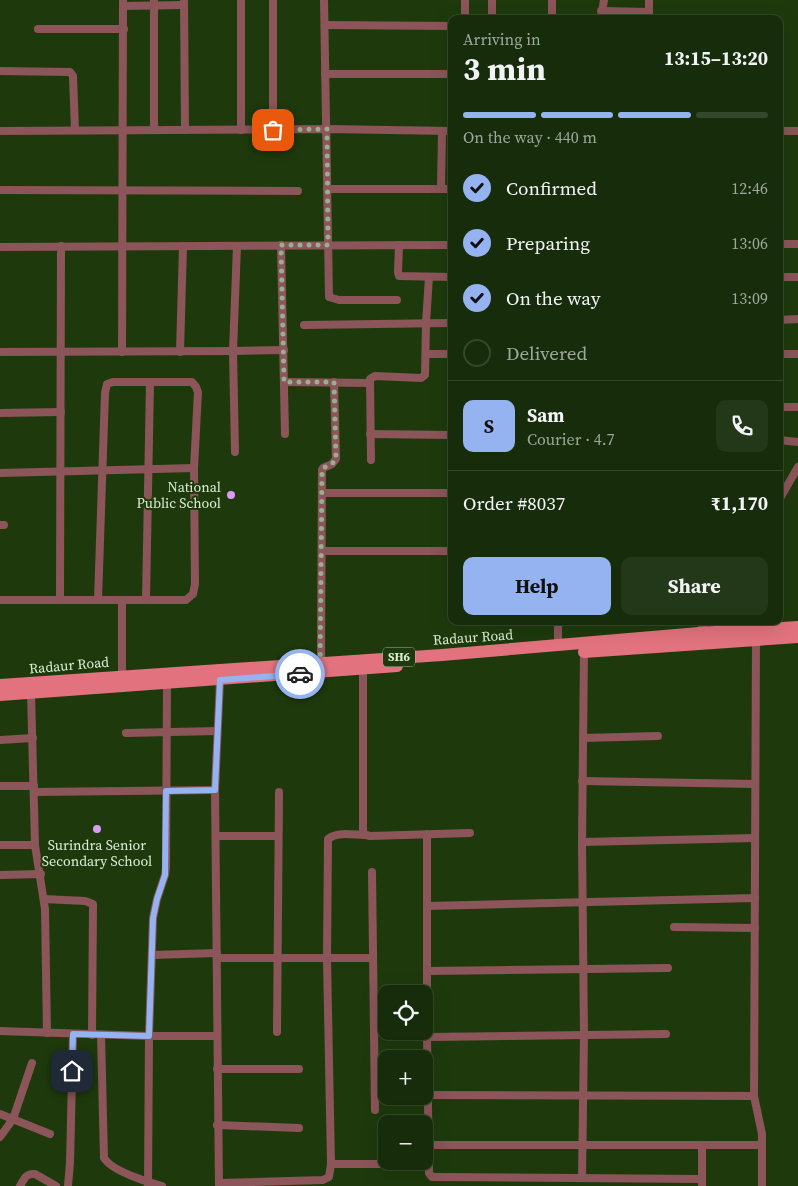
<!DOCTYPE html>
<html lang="en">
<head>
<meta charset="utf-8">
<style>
	body { margin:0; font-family:"Source Serif 4",serif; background:#233818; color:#f1f3f6; height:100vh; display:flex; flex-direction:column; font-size:19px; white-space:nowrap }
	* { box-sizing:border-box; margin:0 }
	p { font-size:16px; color:#9ea79c }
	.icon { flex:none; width:28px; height:28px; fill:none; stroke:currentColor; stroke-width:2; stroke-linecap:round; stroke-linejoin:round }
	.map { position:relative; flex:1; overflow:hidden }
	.side { position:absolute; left:448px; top:15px; width:335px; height:610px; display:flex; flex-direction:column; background:#162c0a; border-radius:10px; box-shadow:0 5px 20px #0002,0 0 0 1px #35482b }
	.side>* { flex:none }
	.fabs { position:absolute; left:378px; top:985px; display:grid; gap:10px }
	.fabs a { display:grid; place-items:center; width:55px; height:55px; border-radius:10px; background:#162c0a; box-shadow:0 5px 20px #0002,0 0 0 1px #35482b; font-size:25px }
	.pin { position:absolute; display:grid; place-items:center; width:42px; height:42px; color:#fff; margin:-21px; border-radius:10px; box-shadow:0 2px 8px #0006 }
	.courier { position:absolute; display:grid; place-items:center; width:50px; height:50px; margin:-25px; border:4px solid #95b2f1; border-radius:50%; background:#fff; color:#222; box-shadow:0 1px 6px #0007 }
	.overview em { font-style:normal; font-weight:700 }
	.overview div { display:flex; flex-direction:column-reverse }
	.overview { display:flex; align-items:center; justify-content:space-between; height:85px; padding:0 15px }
	h1 { font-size:32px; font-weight:700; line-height:38px }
	.bar { display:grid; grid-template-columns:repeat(4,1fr); gap:8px 5px; align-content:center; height:60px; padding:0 15px }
	.bar i { height:6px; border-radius:4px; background:#35482b }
	.bar .current { background:#95b2f1 }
	.bar p { grid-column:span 4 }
	.line { display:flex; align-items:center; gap:12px; padding:0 15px; border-top:1px solid #35482b }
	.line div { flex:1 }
	.round { display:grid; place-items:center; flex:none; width:52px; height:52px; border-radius:10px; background:#233818 }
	ol { padding:0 15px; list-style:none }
	li { display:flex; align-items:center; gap:15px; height:55px }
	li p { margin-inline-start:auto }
	li .icon { padding:5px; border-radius:50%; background:#95b2f1; color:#111; stroke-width:4 }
	li:last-child { color:#9ea79c }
	li i { width:28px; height:28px; border:2px solid #35482b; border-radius:50% }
	.action { display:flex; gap:10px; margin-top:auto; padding:10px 15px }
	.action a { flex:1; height:58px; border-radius:10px; background:#95b2f1; color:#111; font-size:20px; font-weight:700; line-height:58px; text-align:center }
	.action a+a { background:#233818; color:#f1f3f6 }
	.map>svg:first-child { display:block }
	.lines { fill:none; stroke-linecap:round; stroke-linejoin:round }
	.minor { stroke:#8b5559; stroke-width:8 }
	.primary { stroke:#e2737e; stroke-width:12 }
	.done { stroke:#99ae8e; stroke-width:5; stroke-dasharray:0 9 }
	.route { stroke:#95b2f1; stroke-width:6 }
	.poi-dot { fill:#da9af6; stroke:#1e3a0d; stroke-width:2 }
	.labels { text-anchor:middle; stroke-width:4; stroke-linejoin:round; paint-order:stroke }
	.shield { fill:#1e3a0d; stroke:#a2b798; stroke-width:1 }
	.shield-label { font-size:12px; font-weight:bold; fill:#dbecd3 }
	.poi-label { font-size:14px; fill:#dbecd3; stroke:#1e3a0d; text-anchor:end }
	.street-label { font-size:14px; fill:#dbecd3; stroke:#1e3a0d }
</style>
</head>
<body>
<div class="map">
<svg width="798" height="1186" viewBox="0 0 798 1186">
	<rect width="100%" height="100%" fill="#1e3a0d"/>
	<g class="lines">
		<g class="minor">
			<path d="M184,0L185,130"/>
			<path d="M241,0V130"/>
			<path d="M324,0L329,297L339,300H397"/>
			<path d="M123,6L184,5"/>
			<path d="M601,11L649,12"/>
			<path d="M465,19V0"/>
			<path d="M492,19V0"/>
			<path d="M552,19V0"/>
			<path d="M601,19L604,0"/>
			<path d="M649,19V0"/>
			<path d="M325,25L451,26"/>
			<path d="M38,29H124"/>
			<path d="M0,71L70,72L73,76L75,130"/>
			<path d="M325,74H451"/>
			<path d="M154,130V0"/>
			<path d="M273,130V0"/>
			<path d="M0,131L327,129L451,131"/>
			<path d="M779,131H798"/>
			<path d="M327,189H451"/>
			<path d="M441,189L442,131"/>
			<path d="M0,190L298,191"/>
			<path d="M779,244H798"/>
			<path d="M281,245L285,434"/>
			<path d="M399,245L398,272L399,276L451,277"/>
			<path d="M0,247L451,245"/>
			<path d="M779,277H798"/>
			<path d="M779,320L798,319"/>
			<path d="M304,325L451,323"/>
			<path d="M0,352L233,351L284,350"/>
			<path d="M122,352L123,0"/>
			<path d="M180,352L183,246"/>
			<path d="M426,354H451"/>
			<path d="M779,354H798"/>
			<path d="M284,382L370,383"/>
			<path d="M779,407H798"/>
			<path d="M0,413L61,412"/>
			<path d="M370,434L451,435"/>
			<path d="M779,440L798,442"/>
			<path d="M235,452L233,351L237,246"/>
			<path d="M371,460L370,379L375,376L421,378L425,375L426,323L429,277"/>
			<path d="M0,473L194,468"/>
			<path d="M322,493H451"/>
			<path d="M779,500L798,467"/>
			<path d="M0,525H4"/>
			<path d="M322,551H451"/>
			<path d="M0,600H186L193,594L195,584L194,468L198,392L196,387L192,382H113L107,384L105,393L98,600"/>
			<path d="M60,600L61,246"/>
			<path d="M122,600V676"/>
			<path d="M146,600L150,383"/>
			<path d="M699,633L706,621"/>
			<path d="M756,640L754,1096L762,1134V1186"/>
			<path d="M558,646V621"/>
			<path d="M321,665L322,470L323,468L332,464L336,459L334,382"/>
			<path d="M363,669V832L366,835L370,836L470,833"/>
			<path d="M31,693L35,845L45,909L47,1033"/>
			<path d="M126,733L217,731"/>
			<path d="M583,738L658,736"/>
			<path d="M0,740L33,738"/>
			<path d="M582,781L755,784"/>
			<path d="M0,786H34"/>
			<path d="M35,792L215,790"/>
			<path d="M427,834V1037L429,1173L432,1177H437L702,1179"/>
			<path d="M216,836H278"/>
			<path d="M582,842L755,838"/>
			<path d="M0,845H35"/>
			<path d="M372,872L375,1110"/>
			<path d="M0,875L41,874"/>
			<path d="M44,899L85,901L93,904L92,1035"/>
			<path d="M427,906L755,898"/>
			<path d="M674,927L755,928"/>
			<path d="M152,955L217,953"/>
			<path d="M217,958H373"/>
			<path d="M427,971L668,968"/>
			<path d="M0,1031L149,1036H217"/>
			<path d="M277,1032L279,792"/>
			<path d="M101,1035L104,1158C112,1171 147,1182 162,1186"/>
			<path d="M427,1037L666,1034"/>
			<path d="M217,1069H299"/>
			<path d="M429,1095L754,1096"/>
			<path d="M0,1114L50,1134"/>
			<path d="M217,1125L299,1128"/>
			<path d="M0,1137L13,1119L32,1063"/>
			<path d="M429,1145H762"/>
			<path d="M702,1145V1186"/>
			<path d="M331,1164H398"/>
			<path d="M582,1178L584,1034L582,842L584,652"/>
			<path d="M219,1183L323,1180L329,1177L331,1164L327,959L328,839C337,831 355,835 366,835"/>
			<path d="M20,1186C24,1179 26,1173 35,1174L56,1186"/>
			<path d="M68,1186L70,1163L73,1034"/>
			<path d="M148,1186L149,1036L153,918L157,899L165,875L166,868L167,684"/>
			<path d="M219,1186L215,790L220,680"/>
		</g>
		<g class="primary">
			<path d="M584,652L798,637"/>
			<path d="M0,685L442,655L699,633L798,627"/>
			<path d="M0,695L397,666"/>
		</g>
	</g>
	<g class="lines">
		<path class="done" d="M273,130L327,129L328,245H281L284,382H334L336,459L332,464L323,468L322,470L320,672L300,674"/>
		<path class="route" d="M72,1071L73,1034L149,1036L153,918L157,899L165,875L166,791L215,790L220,680L300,674"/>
	</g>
	<g class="poi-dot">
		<circle cx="231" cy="495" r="5"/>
		<circle cx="97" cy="829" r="5"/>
	</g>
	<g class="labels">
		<rect class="shield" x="383" y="647.5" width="32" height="19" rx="4"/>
		<g class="shield-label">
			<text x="399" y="661">SH6</text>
		</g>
		<g class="poi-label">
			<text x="221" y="492">National<tspan x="221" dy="16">Public School</tspan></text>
			<text x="97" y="850" text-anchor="middle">Surindra Senior<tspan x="97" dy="16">Secondary School</tspan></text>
		</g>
		<g class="street-label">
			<text transform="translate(473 637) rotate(-4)" y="5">Radaur Road</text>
			<text transform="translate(69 665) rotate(-5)" y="5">Radaur Road</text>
		</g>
	</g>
</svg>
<div class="fabs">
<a><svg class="icon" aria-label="locate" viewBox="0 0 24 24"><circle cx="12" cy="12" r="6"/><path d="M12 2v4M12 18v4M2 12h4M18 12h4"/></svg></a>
<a>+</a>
<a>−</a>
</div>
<div class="pin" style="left:273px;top:130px;background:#ea580c"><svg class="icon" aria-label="bag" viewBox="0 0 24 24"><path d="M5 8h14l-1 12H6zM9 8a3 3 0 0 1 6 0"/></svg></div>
<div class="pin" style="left:72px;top:1071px;background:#1f2937"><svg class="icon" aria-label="home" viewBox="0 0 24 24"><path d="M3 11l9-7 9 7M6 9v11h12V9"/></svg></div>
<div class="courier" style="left:300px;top:674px"><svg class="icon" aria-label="car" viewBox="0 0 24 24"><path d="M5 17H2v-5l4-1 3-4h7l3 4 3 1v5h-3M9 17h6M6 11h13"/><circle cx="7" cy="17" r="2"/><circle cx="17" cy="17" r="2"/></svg></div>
<section class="side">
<div class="overview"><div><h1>3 min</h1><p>Arriving in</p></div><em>13:15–13:20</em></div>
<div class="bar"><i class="current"></i><i class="current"></i><i class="current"></i><i></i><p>On the way · 440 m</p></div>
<ol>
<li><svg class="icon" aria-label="check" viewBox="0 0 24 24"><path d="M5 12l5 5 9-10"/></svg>Confirmed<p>12:46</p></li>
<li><svg class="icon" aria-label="check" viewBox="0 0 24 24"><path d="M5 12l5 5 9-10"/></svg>Preparing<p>13:06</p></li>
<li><svg class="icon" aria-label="check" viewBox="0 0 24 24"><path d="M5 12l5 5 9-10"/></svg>On the way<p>13:09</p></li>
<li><i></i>Delivered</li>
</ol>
<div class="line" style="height:90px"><b class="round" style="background:#95b2f1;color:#111">S</b><div><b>Sam</b><p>Courier · 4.7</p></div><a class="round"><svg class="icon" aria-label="phone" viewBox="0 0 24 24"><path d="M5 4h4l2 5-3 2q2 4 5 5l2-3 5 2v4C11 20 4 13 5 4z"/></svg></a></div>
<div class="line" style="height:65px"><div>Order #8037</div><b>₹1,170</b></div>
<div class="action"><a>Help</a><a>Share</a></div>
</section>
</div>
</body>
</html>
